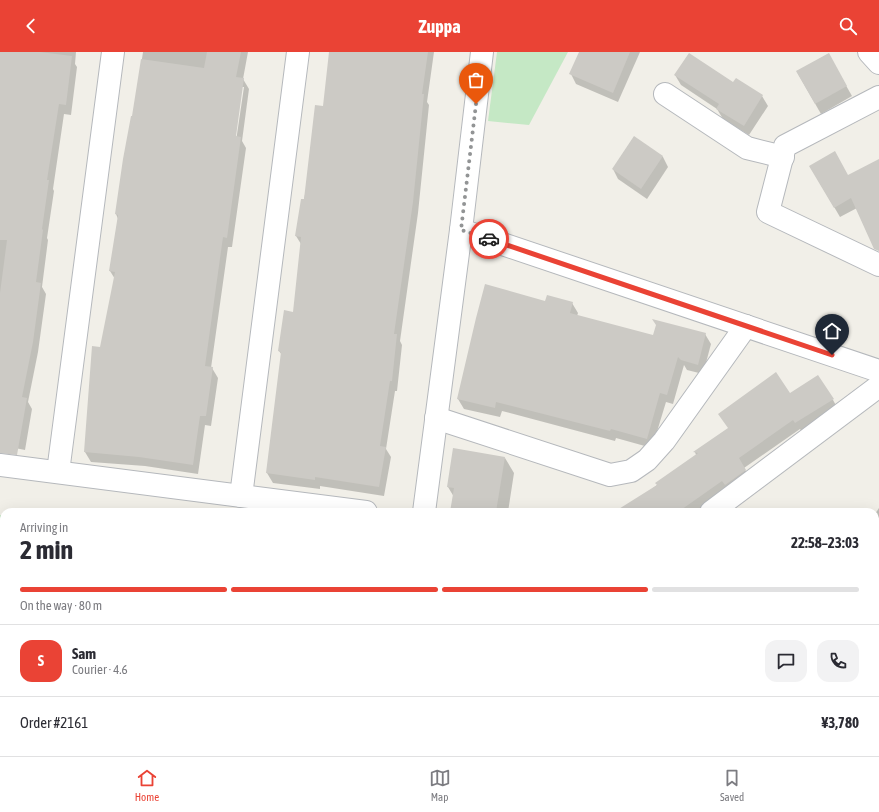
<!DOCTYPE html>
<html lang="en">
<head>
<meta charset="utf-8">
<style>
	body { margin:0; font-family:"Asap Condensed",sans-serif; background:#f2f2f3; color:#2b2b33; height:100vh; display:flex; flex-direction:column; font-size:15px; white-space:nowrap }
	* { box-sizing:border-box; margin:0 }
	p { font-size:13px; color:#7c7c81 }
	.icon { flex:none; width:22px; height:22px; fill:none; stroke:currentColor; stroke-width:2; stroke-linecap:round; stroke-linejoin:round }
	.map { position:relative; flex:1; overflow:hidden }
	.panel { position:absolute; left:0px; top:456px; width:879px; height:248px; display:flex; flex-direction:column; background:#fff; border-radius:12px 12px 0 0; box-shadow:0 4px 16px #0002 }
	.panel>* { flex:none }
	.pin { position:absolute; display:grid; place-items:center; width:34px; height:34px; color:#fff; margin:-41px -17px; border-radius:50% 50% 50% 0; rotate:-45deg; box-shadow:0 0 4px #0007 }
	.pin .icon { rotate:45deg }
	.courier { position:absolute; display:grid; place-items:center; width:40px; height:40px; margin:-20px; border:3px solid #ea4335; border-radius:50%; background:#fff; color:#222; box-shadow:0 1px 5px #0007 }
	.overview em { font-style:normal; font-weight:700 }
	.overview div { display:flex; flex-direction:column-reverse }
	.overview { display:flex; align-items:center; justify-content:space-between; height:68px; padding:0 20px }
	h1 { font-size:26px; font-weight:700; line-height:30px }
	.bar { display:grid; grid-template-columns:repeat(4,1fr); gap:6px 4px; align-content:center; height:48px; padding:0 20px }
	.bar i { height:5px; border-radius:3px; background:#e1e1e2 }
	.bar .active { background:#ea4335 }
	.bar p { grid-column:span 4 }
	.line { display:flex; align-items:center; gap:10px; padding:0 20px; border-top:1px solid #e1e1e2 }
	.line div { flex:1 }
	.round { display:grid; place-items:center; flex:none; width:42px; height:42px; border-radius:12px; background:#f2f2f3 }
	header { display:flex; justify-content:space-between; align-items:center; height:52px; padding:0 20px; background:#ea4335; color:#fff; font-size:18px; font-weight:700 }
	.dock { display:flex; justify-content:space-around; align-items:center; height:56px; border-top:1px solid #e1e1e2; background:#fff; font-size:11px; color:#7c7c81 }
	.dock a { display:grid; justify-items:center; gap:2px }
	.dock .active { color:#ea4335 }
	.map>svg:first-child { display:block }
	.green { fill:#c5e8c5 }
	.shadow { fill:#0003; fill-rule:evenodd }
	.building { fill:#cccac5 }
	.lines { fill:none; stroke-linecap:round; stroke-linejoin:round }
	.minor-casing { stroke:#b5b8bc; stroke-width:24 }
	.minor { stroke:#fff; stroke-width:22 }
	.done { stroke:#929495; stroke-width:4; stroke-dasharray:0 7.2 }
	.route { stroke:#ea4335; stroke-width:5 }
</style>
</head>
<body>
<header><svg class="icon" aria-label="back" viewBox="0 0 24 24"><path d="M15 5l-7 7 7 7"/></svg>Zuppa<svg class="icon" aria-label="search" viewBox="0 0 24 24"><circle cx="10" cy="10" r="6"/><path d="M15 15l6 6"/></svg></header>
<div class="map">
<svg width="879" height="704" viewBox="0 0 879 704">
	<rect width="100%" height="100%" fill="#f1efe8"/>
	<g class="green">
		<path d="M497,0H568L529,73L488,69Z"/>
		<path d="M0,463L4,464V700H584L586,704H0Z"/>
	</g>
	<g class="shadow">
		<path d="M0,0H76L75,12L77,15L71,63L64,62L53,137L54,139L47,186L48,188L42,235L46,242L38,300L28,350L32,357L25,398L0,393Z"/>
		<path d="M143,0H248L243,27L249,37L242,89L246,96L232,195H228L211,316H212L218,326L211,374L205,373L198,422L145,414L91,410L85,400L93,296H101L115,227L110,219L118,167L116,162L133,65ZM242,35H244L236,89H234Z"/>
		<path d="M330,0H434L427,50L429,53L418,161L400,289L402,293L397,339H395L386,397L391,405L384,444L320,434V437L273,431L267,421L282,303L279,299L294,261L301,192L296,184L324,55Z"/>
		<path d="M580,0H640L618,50L576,32L571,22Z"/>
		<path d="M828,2L852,44L821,62L797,20Z"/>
		<path d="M675,23L734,31L762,44L768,54L749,83L723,67L717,57L681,33Z"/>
		<path d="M634,85L663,105L668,115L647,147L618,127L613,117Z"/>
		<path d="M879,108V196L857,156L840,165L810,114L848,124Z"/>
		<path d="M546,250L572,251L578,261L577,264L654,284L705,282L711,292L703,322L687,318L684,313L673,352L666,350L652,396L616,386L615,389L502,359L500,365L464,357L458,347Z"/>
		<path d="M789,342L833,348L838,357L802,380L800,377L744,416L751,428L729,438L697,460H622L696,403L695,400L729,377Z"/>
		<path d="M505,406L514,421L508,460H451L454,445L448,435Z"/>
		<path d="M879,456V561L875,567V462Z"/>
		<path d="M713,700H818L817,704H712Z"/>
	</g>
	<g class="building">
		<path d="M0,0H40L72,4L66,53L59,52L47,128H49L42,177L43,178L36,230L41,231L33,290L22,345L27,346L17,403L0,401V241L7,188H0Z"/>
		<path d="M207,0H241L236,25L244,26L236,84L241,85L227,186L223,185L205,314L213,315L206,364H200L193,413L139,405L84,400L92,294L100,295L115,220L109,219L118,163L115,162L123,107L131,64H132L141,7L204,16Z"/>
		<path d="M329,0H428L422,42H424L413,150L394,282H397L392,329H390L380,394L386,395L379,435L315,425V428L266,421L281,300L278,299L284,258L293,260L301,185L295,184L301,147H304L315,53L323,54Z"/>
		<path d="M579,0H630L613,41L569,22Z"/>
		<path d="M689,1L733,30L736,26L763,43L744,74L716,57L719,52L674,23Z"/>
		<path d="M829,1L847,34L815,52L796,19Z"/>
		<path d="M634,84L663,104L641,137L612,117Z"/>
		<path d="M835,99L848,123L879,107V199L874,197L851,146L834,156L809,114Z"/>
		<path d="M485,232L545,249L547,243L573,250L570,261L653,283L656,273L652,267L706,281L698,313L681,308L678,305L667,343L660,341L647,387L611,377L610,379L496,350L495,356L457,347L476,266Z"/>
		<path d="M776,320L790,341L818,323L834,347L795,371L793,368L739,406L746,418L725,433L722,429L678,460H614L657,433L655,431L698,401L693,400L728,376L718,362Z"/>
		<path d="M453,396L505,405L496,460H450L454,436L447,435Z"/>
	</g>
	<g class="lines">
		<defs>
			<g id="minor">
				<path d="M869,0L879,11"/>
				<path d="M665,42L747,96L783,105"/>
				<path d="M879,45L785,94L768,160L879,213"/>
				<path d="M461,178L876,318L879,320"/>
				<path d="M436,366L610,423L631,419L647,408L664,389L746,274"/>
				<path d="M0,413L366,460"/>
				<path d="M58,420L113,0"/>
				<path d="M241,444L298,0"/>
				<path d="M424,460L461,178L482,0"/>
				<path d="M711,460L879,334"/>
			</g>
		</defs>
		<use href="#minor" class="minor-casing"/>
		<use href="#minor" class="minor"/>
	</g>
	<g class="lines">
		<path class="done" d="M476,52L461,178L489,187"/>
		<path class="route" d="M489,187L832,303"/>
	</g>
</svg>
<div class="pin" style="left:476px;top:52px;background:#ea580c"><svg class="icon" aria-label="bag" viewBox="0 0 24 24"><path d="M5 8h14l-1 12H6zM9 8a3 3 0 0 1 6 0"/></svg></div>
<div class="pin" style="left:832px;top:303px;background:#1f2937"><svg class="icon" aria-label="home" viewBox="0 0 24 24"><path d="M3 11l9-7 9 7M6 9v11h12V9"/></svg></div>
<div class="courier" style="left:489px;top:187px"><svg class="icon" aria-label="car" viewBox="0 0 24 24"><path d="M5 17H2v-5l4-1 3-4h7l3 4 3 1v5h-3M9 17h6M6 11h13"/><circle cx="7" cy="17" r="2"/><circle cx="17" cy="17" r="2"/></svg></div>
<section class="panel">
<div class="overview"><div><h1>2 min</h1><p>Arriving in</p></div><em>22:58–23:03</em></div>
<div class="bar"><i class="active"></i><i class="active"></i><i class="active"></i><i></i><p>On the way · 80 m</p></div>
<div class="line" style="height:72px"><b class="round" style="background:#ea4335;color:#fff">S</b><div><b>Sam</b><p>Courier · 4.6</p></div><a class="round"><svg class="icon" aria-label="chat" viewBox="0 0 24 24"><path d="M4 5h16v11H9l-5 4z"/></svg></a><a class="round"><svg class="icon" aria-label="phone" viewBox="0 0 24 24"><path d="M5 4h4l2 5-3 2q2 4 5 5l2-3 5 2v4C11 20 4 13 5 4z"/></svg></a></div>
<div class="line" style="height:52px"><div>Order #2161</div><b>¥3,780</b></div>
</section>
</div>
<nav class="dock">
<a class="active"><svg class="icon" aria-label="home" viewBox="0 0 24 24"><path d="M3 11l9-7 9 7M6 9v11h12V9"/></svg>Home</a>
<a><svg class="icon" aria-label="map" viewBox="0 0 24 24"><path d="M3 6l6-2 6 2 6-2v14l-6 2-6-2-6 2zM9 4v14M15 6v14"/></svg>Map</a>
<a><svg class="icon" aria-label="saved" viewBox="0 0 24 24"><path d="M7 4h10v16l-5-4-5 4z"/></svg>Saved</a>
</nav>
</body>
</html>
